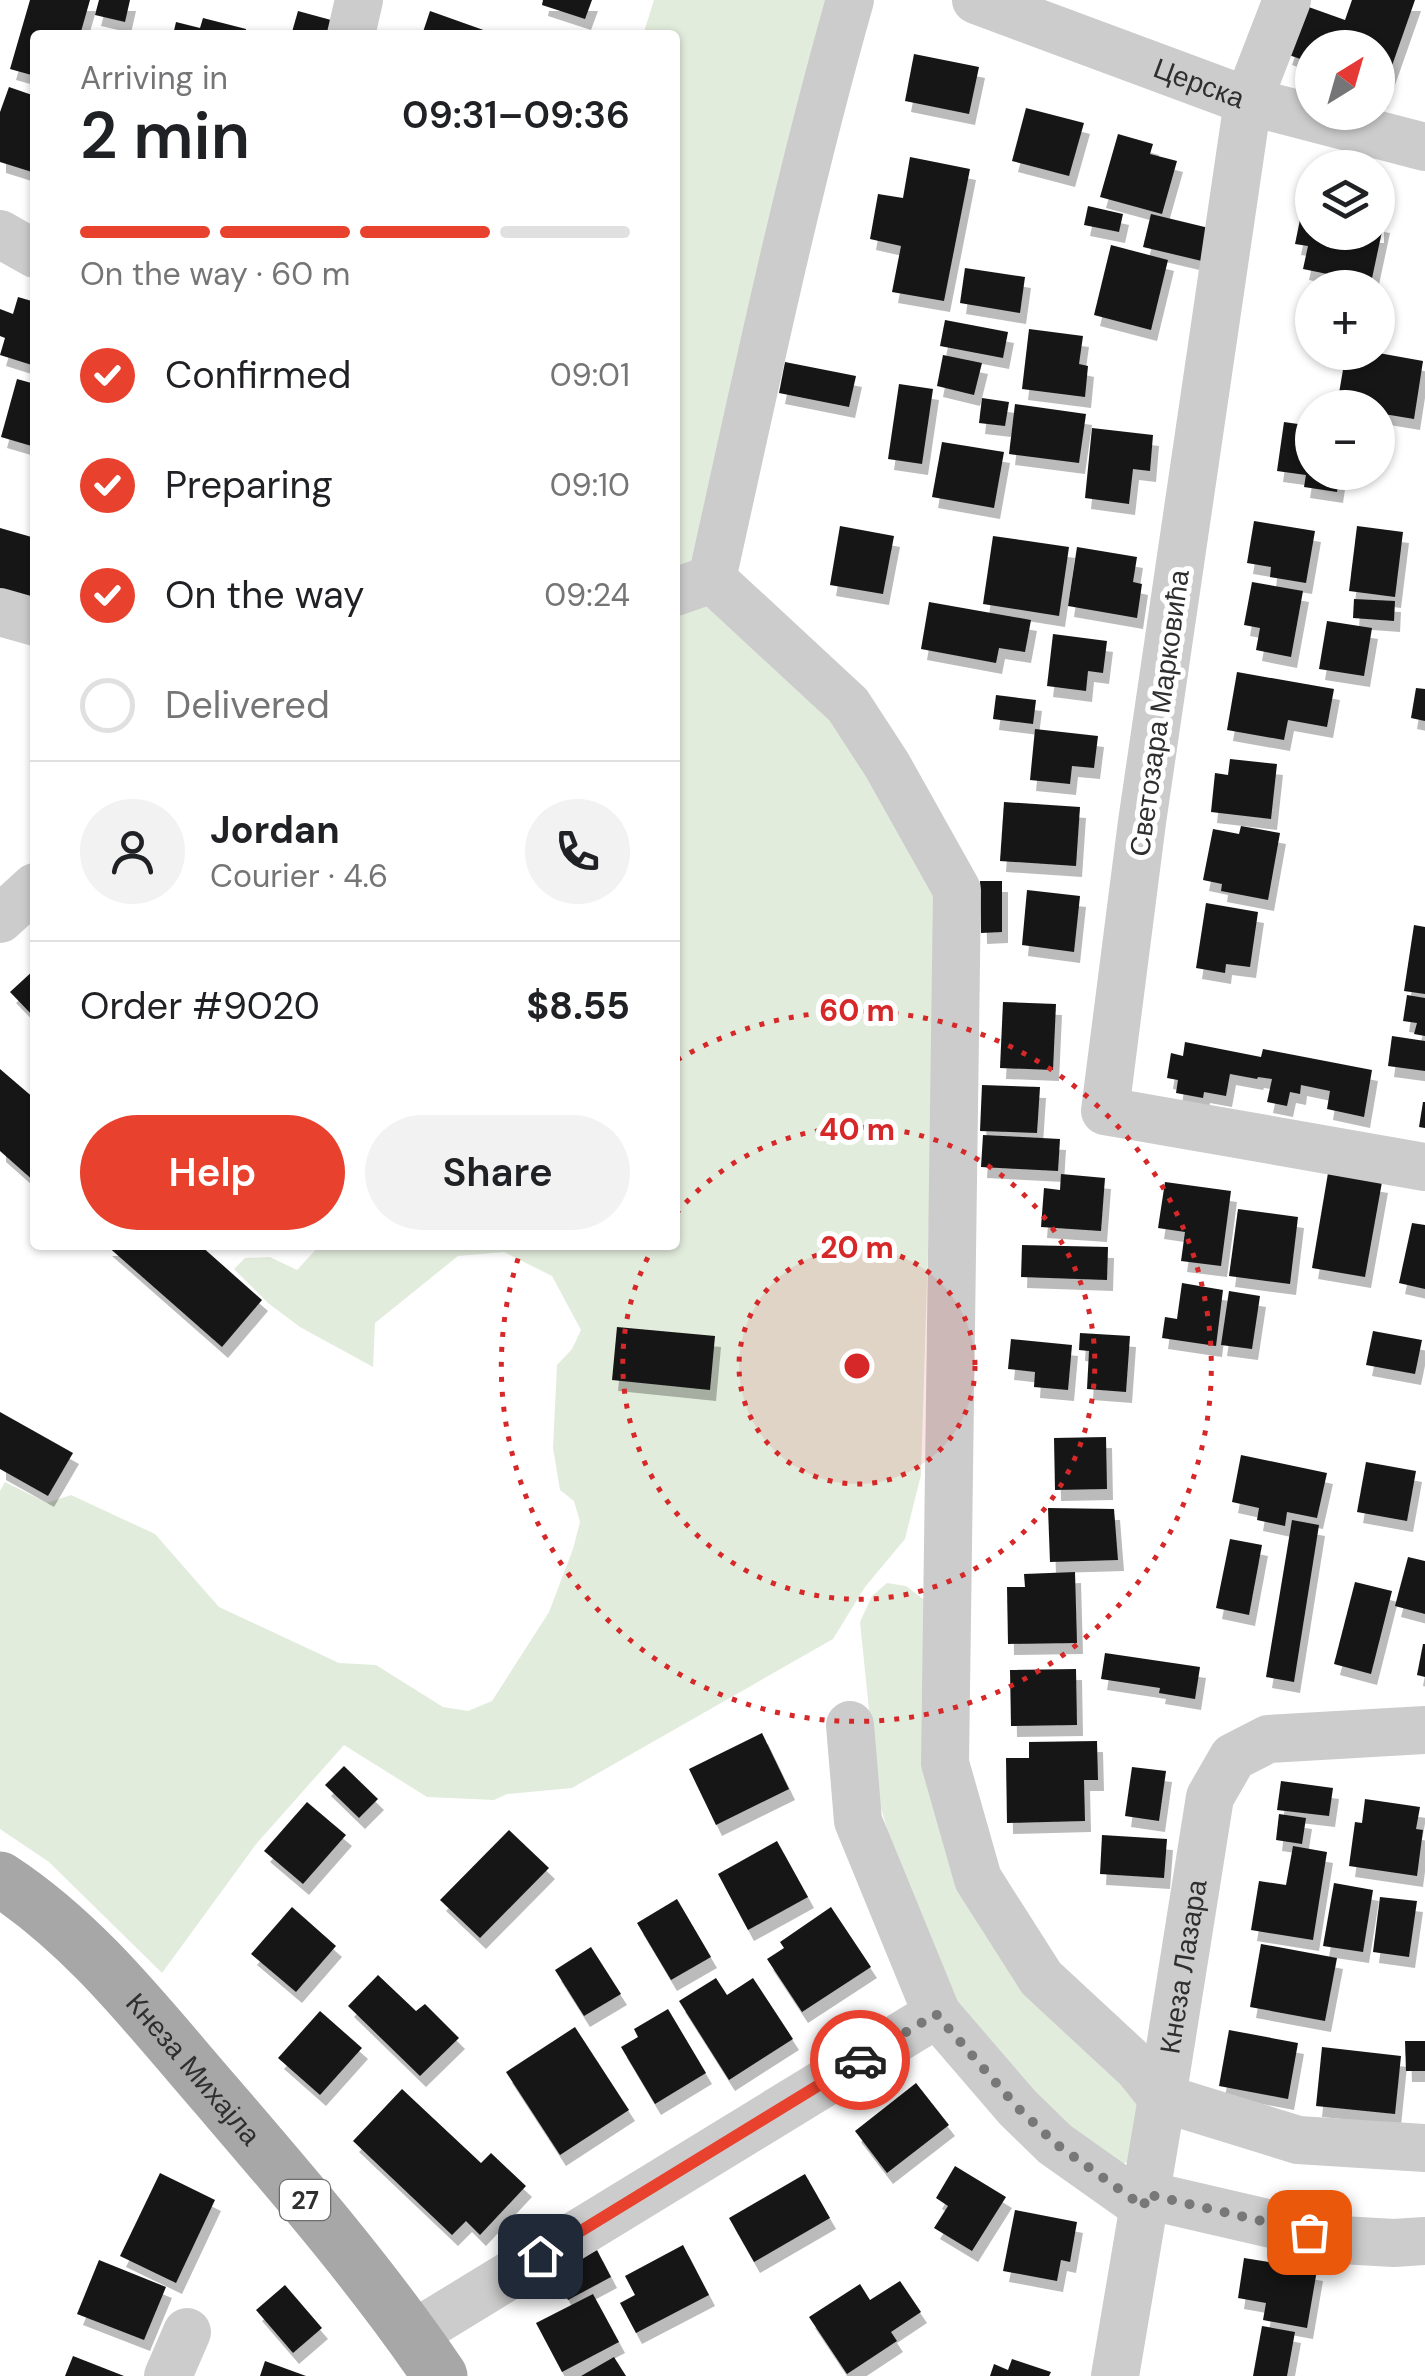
<!DOCTYPE html>
<html lang="en">
<head>
<meta charset="utf-8">
<style>
	body { margin:0; font-family:"DM Sans",sans-serif; background:#f2f2f2; color:#202124; height:100vh; display:flex; flex-direction:column; font-size:38px; white-space:nowrap }
	* { box-sizing:border-box; margin:0 }
	p { font-size:32px; color:#757577 }
	.icon { flex:none; width:55px; height:55px; fill:none; stroke:currentColor; stroke-width:2; stroke-linecap:round; stroke-linejoin:round }
	.map { position:relative; flex:1; overflow:hidden }
	.details { position:absolute; left:30px; top:30px; width:650px; height:1220px; display:flex; flex-direction:column; background:#fff; border-radius:10px; box-shadow:0 2px 8px #0004 }
	.details>* { flex:none }
	.needle { width:65px; rotate:37deg }
	.tools { position:absolute; left:1295px; top:30px; display:grid; gap:20px }
	.tools a { display:grid; place-items:center; width:100px; height:100px; border-radius:50%; background:#fff; box-shadow:0 2px 8px #0004; font-size:50px }
	.pin { position:absolute; display:grid; place-items:center; width:85px; height:85px; color:#fff; margin:-42px; border-radius:20px; box-shadow:0 5px 15px #0006 }
	.courier { position:absolute; display:grid; place-items:center; width:100px; height:100px; margin:-50px; border:8px solid #e8412e; border-radius:50%; background:#fff; color:#222; box-shadow:0 2px 12px #0007 }
	.head em { font-style:normal; font-weight:600 }
	.head div { display:flex; flex-direction:column-reverse }
	.head { display:flex; align-items:center; justify-content:space-between; height:170px; padding:0 50px }
	h1 { font-size:65px; font-weight:600; line-height:75px }
	.bar { display:grid; grid-template-columns:repeat(4,1fr); gap:15px 10px; align-content:center; height:120px; padding:0 50px }
	.bar i { height:12px; border-radius:8px; background:#e0e0e0 }
	.bar .active { background:#e8412e }
	.bar p { grid-column:span 4 }
	.line { display:flex; align-items:center; gap:25px; padding:0 50px; border-top:2px solid #e0e0e0 }
	.line div { flex:1 }
	.round { display:grid; place-items:center; flex:none; width:105px; height:105px; border-radius:52px; background:#f2f2f2 }
	ol { padding:0 50px; list-style:none }
	li { display:flex; align-items:center; gap:30px; height:110px }
	li p { margin-inline-start:auto }
	li .icon { padding:10px; border-radius:50%; background:#e8412e; color:#fff; stroke-width:4 }
	li:last-child { color:#757577 }
	li i { width:55px; height:55px; border:5px solid #e0e0e0; border-radius:50% }
	.cta { display:flex; gap:20px; margin-top:auto; padding:20px 50px }
	.cta a { flex:1; height:115px; border-radius:60px; background:#e8412e; color:#fff; font-size:40px; font-weight:600; line-height:115px; text-align:center }
	.cta a+a { background:#f2f2f2; color:#202124 }
	.map>svg:first-child { display:block }
	.green { fill:#e2ecdc }
	.building { fill:#161616; filter:url(#shadow) }
	.lines { fill:none; stroke-linecap:round; stroke-linejoin:round }
	.minor { stroke:#ccc; stroke-width:48 }
	.major { stroke:#a7a7a7; stroke-width:55 }
	.done { stroke:#787878; stroke-width:10; stroke-dasharray:0 18 }
	.route { stroke:#e8412e; stroke-width:12 }
	.ring { fill:none; stroke:#d62828; stroke-width:5; stroke-dasharray:5 10 }
	.labels { text-anchor:middle; stroke-width:10; stroke-linejoin:round; paint-order:stroke }
	.shield { fill:#fff; stroke:#6d6d6d; stroke-width:2.5 }
	.shield-label { font-size:25px; font-weight:bold; fill:#2f2f2f }
	.street-label { font-size:28px; fill:#2f2f2f; stroke:#fff }
	.centre { fill:#d62828; stroke:#fff; stroke-width:5 }
	.ring-label { font-size:30px; text-anchor:middle; font-weight:bold; fill:#d62828; stroke:#fff; stroke-width:10; stroke-linejoin:round; paint-order:stroke }
</style>
</head>
<body>
<div class="map">
<svg width="1425" height="2376" viewBox="0 0 1425 2376">
	<defs>
		<filter id="shadow"><feDropShadow dx="6" dy="11" stdDeviation="0" flood-color="#0004"/></filter>
	</defs>
	<rect width="100%" height="100%" fill="#fff"/>
	<g class="green">
		<path d="M654,0H834L698,571L675,584V35H643Z"/>
		<path d="M720,601L819,702L896,809L939,898L921,1475L905,1539L865,1587L833,1639L572,1788L507,1794L494,1800L427,1797L344,1745L257,1843L162,1973L49,1862L0,1829V1491L5,1482L47,1503L71,1495L155,1534L219,1607L339,1663L376,1665L443,1707L468,1711L492,1701L549,1612L573,1549L580,1522L574,1501L560,1490L553,1448L557,1365L572,1349L581,1330L552,1276L504,1252L458,1256L375,1323L373,1367L300,1327L268,1303L234,1269L245,1258L270,1257L297,1270L320,1245H675V603Z"/>
		<path d="M887,1583L906,1586L927,1602L957,1867L1131,2076L1137,2103L1129,2161L1121,2165L1053,2117L961,2012L911,1910L878,1798L860,1622L872,1596Z"/>
	</g>
	<g class="building">
		<path d="M30,0H90L80,35H35V76L10,69Z"/>
		<path d="M99,0H130L125,22L95,15Z"/>
		<path d="M543,0H592L585,19L542,5Z"/>
		<path d="M1352,0H1415L1381,97L1378,95V48H1312V63L1286,54L1303,5L1345,20Z"/>
		<path d="M298,11L331,20L327,35H303L292,32Z"/>
		<path d="M430,11L489,32L488,35H422Z"/>
		<path d="M203,18L246,29L245,35H173L176,22L200,28Z"/>
		<path d="M914,54L979,67L969,114L905,101Z"/>
		<path d="M9,87L35,96V162L32,172L0,162V112Z"/>
		<path d="M1026,108L1084,123L1069,176L1012,161Z"/>
		<path d="M1118,134L1153,144L1150,154L1177,161L1162,214L1100,197Z"/>
		<path d="M910,157L970,169L944,301L892,292L901,246L870,239L878,194L903,198Z"/>
		<path d="M1303,205L1312,207V232H1378V221L1384,222L1371,283L1303,269L1308,246L1295,244Z"/>
		<path d="M1088,206L1123,214L1119,232L1084,225Z"/>
		<path d="M1151,214L1213,229L1206,262L1143,247Z"/>
		<path d="M1111,245L1168,260L1151,330L1094,315Z"/>
		<path d="M965,268L1025,277L1020,313L960,303Z"/>
		<path d="M18,297L35,302V366L0,355L5,338L0,336V309L13,314Z"/>
		<path d="M945,320L1008,332L1003,358L940,346Z"/>
		<path d="M1029,329L1083,336L1079,364L1088,366L1085,397L1022,389Z"/>
		<path d="M1346,352H1373L1423,361L1414,419L1378,413V408L1337,405Z"/>
		<path d="M943,355L982,363L974,395L937,386Z"/>
		<path d="M785,362L856,376L849,407L779,393Z"/>
		<path d="M17,379L35,384V447L1,437Z"/>
		<path d="M899,384L933,389L922,464L888,459Z"/>
		<path d="M982,398L1009,402L1005,426L979,423Z"/>
		<path d="M1015,404L1086,414L1079,463L1009,454Z"/>
		<path d="M1284,422L1312,426V472H1340L1337,492L1304,487L1306,475L1277,471Z"/>
		<path d="M1092,428L1153,435L1150,471L1133,469L1129,504L1085,498Z"/>
		<path d="M942,442L1004,452L994,508L932,497Z"/>
		<path d="M1254,521L1315,531L1306,583L1270,577L1271,567L1247,563Z"/>
		<path d="M840,526L894,536L883,594L830,585Z"/>
		<path d="M1357,526L1403,532L1395,597L1349,591Z"/>
		<path d="M0,528L35,538V600L0,590Z"/>
		<path d="M993,536L1069,547L1059,616L983,604Z"/>
		<path d="M1077,547L1137,557L1133,582L1142,584L1137,618L1068,606Z"/>
		<path d="M1252,582L1303,591L1291,657L1256,650L1260,628L1244,625Z"/>
		<path d="M1354,599L1395,601L1394,621L1353,618Z"/>
		<path d="M929,602L1031,620L1025,652L999,648L996,663L921,649Z"/>
		<path d="M1327,621L1372,628L1364,676L1319,669Z"/>
		<path d="M1053,634L1107,641L1103,673L1088,671L1086,691L1047,686Z"/>
		<path d="M1237,672L1334,689L1327,727L1288,720L1284,740L1227,730Z"/>
		<path d="M1416,688L1425,689V721L1411,718Z"/>
		<path d="M996,695L1036,700L1033,724L993,719Z"/>
		<path d="M1035,729L1098,736L1094,768L1072,766L1070,784L1030,780Z"/>
		<path d="M1230,759L1277,764L1271,819L1211,812L1215,773L1228,775Z"/>
		<path d="M1004,802L1080,807L1076,866L1000,861Z"/>
		<path d="M1241,826L1280,833L1268,900L1221,891L1222,884L1203,880L1213,829L1239,834Z"/>
		<path d="M980,881H1002V932L981,933Z"/>
		<path d="M1027,890L1080,896L1074,952L1022,945Z"/>
		<path d="M1206,903L1258,912L1250,967L1226,964L1225,973L1196,968Z"/>
		<path d="M1414,925L1425,927V994L1404,991Z"/>
		<path d="M35,969V1018L10,992Z"/>
		<path d="M1407,995L1425,998V1036L1414,1034L1417,1023L1403,1021Z"/>
		<path d="M1003,1002L1056,1004L1053,1070L1000,1068Z"/>
		<path d="M1392,1036L1425,1041V1071L1388,1066Z"/>
		<path d="M1185,1042L1261,1057L1263,1049L1372,1070L1364,1117L1327,1109L1330,1091L1301,1085L1300,1094L1290,1092L1287,1106L1267,1102L1272,1079L1258,1077L1257,1079L1230,1074L1226,1096L1204,1092L1203,1098L1176,1093L1178,1080L1167,1078L1171,1053L1183,1056Z"/>
		<path d="M0,1069L35,1099V1182L0,1151Z"/>
		<path d="M982,1085L1040,1087L1037,1133L980,1131Z"/>
		<path d="M1423,1102H1425V1128L1419,1127Z"/>
		<path d="M983,1135L1060,1139L1058,1171L981,1167Z"/>
		<path d="M1328,1173L1382,1182L1365,1277L1312,1268Z"/>
		<path d="M1061,1174L1105,1178L1101,1231L1041,1227L1044,1188L1060,1190Z"/>
		<path d="M1165,1182L1231,1191L1221,1266L1181,1261L1185,1232L1158,1228Z"/>
		<path d="M1238,1209L1298,1217L1290,1284L1229,1276Z"/>
		<path d="M1412,1223L1425,1225V1289L1399,1283Z"/>
		<path d="M106,1245H200L262,1300L222,1347Z"/>
		<path d="M1022,1245L1108,1247L1107,1280L1021,1277Z"/>
		<path d="M1182,1283L1223,1290L1216,1346L1162,1338L1165,1317L1177,1319Z"/>
		<path d="M1229,1291L1260,1296L1252,1349L1221,1345Z"/>
		<path d="M617,1327L715,1336L710,1390L612,1380Z"/>
		<path d="M1373,1331L1422,1340L1415,1374L1366,1365Z"/>
		<path d="M1080,1333L1130,1336L1126,1392L1087,1389L1089,1351L1079,1350Z"/>
		<path d="M1011,1339L1072,1345L1068,1390L1034,1387L1035,1372L1008,1369Z"/>
		<path d="M0,1412L73,1453L48,1496L0,1469Z"/>
		<path d="M1106,1437L1107,1489L1055,1490L1054,1438Z"/>
		<path d="M1241,1455L1327,1473L1317,1518L1287,1512L1285,1526L1257,1520L1259,1508L1232,1502Z"/>
		<path d="M1366,1462L1416,1471L1407,1521L1357,1512Z"/>
		<path d="M1048,1508L1114,1509L1118,1560L1050,1562Z"/>
		<path d="M1292,1520L1319,1525L1294,1682L1266,1677Z"/>
		<path d="M1230,1539L1262,1545L1249,1615L1216,1608Z"/>
		<path d="M1408,1557L1425,1561V1614L1395,1606Z"/>
		<path d="M1075,1572L1077,1643L1008,1644L1007,1587H1025L1024,1574Z"/>
		<path d="M1355,1582L1392,1591L1371,1674L1334,1664Z"/>
		<path d="M1423,1644H1425V1677L1417,1675Z"/>
		<path d="M1105,1653L1200,1667L1195,1699L1159,1693L1160,1688L1101,1679Z"/>
		<path d="M1076,1669L1077,1725L1011,1726L1010,1670Z"/>
		<path d="M762,1733L789,1789L716,1825L689,1769Z"/>
		<path d="M1097,1741L1098,1780H1084L1085,1821L1007,1823L1006,1758H1029V1742Z"/>
		<path d="M344,1766L378,1799L359,1818L325,1785Z"/>
		<path d="M1132,1767L1166,1771L1159,1821L1125,1816Z"/>
		<path d="M1281,1781L1333,1788L1329,1816L1277,1810Z"/>
		<path d="M1365,1799L1420,1807L1416,1829L1423,1830L1417,1876L1349,1866L1355,1822L1362,1823Z"/>
		<path d="M307,1802L346,1835L303,1884L264,1851Z"/>
		<path d="M1279,1814L1306,1818L1302,1844L1276,1840Z"/>
		<path d="M509,1830L549,1868L480,1938L440,1900Z"/>
		<path d="M1102,1835L1167,1839L1164,1878L1100,1874Z"/>
		<path d="M777,1841L808,1897L748,1930L718,1874Z"/>
		<path d="M1293,1846L1327,1852L1313,1940L1251,1930L1259,1881L1286,1885Z"/>
		<path d="M1334,1883L1373,1890L1363,1952L1323,1946Z"/>
		<path d="M1380,1897L1417,1901L1409,1957L1373,1952Z"/>
		<path d="M677,1899L711,1957L671,1980L637,1923Z"/>
		<path d="M292,1907L336,1946L296,1992L251,1954Z"/>
		<path d="M831,1907L871,1967L802,2012L767,1959L784,1948L780,1942Z"/>
		<path d="M1261,1944L1337,1958L1325,2021L1250,2007Z"/>
		<path d="M591,1947L621,1994L584,2016L555,1970Z"/>
		<path d="M378,1975L416,2011L425,2004L459,2038L420,2076L348,2006Z"/>
		<path d="M716,1978L727,1995L753,1978L793,2039L729,2080L679,2001Z"/>
		<path d="M668,2009L706,2073L655,2104L621,2047L638,2037L634,2029Z"/>
		<path d="M320,2011L362,2048L320,2095L278,2058Z"/>
		<path d="M575,2027L629,2110L560,2155L506,2072Z"/>
		<path d="M1229,2030L1298,2043L1288,2099L1219,2086Z"/>
		<path d="M1405,2041H1425V2071H1406Z"/>
		<path d="M1322,2047L1401,2056L1395,2114L1316,2106Z"/>
		<path d="M916,2083L949,2125L887,2173L855,2131Z"/>
		<path d="M402,2089L481,2163L491,2153L526,2186L480,2235L466,2221L452,2235L353,2141Z"/>
		<path d="M955,2166L1006,2197L972,2251L934,2228L948,2206L936,2198Z"/>
		<path d="M160,2173L215,2200L176,2283L120,2256Z"/>
		<path d="M805,2174L830,2218L754,2262L729,2218Z"/>
		<path d="M1015,2210L1077,2222L1070,2262L1061,2260L1057,2281L1003,2271Z"/>
		<path d="M683,2245L709,2295L636,2333L620,2303L635,2295L625,2276Z"/>
		<path d="M597,2250L611,2277L568,2300L554,2272Z"/>
		<path d="M1244,2258L1317,2270L1307,2328L1263,2320L1266,2303L1238,2298Z"/>
		<path d="M99,2260L166,2287L144,2340L77,2314Z"/>
		<path d="M900,2281L921,2312L891,2332L897,2341L847,2374L809,2317L860,2284L870,2300Z"/>
		<path d="M285,2285L322,2328L293,2353L256,2310Z"/>
		<path d="M593,2294L619,2342L562,2372L536,2323Z"/>
		<path d="M1262,2326L1295,2332L1287,2376H1253Z"/>
		<path d="M73,2356L124,2376H65Z"/>
		<path d="M614,2357L626,2376H581Z"/>
		<path d="M1012,2359L1051,2372L1049,2376H990L994,2364L1008,2370Z"/>
		<path d="M265,2361L306,2376H260Z"/>
	</g>
	<g class="lines">
		<g class="minor">
			<path id="s1" d="M976,0L1248,101L1425,147"/>
			<path d="M1287,0L1248,101L1142,822L1105,1111L1425,1167"/>
			<path d="M351,35L359,0"/>
			<path d="M0,234L35,254"/>
			<path d="M712,579C755,385 796,190 850,0"/>
			<path d="M675,592L712,579L848,705L887,765L957,890L945,1763L978,1879L1041,1978L1138,2068L1162,2098L1298,2140L1425,2148"/>
			<path d="M0,612L35,622"/>
			<path d="M0,919L35,887"/>
			<path d="M850,1725L858,1821L937,2014L1018,2108L1055,2144L1144,2207"/>
			<path d="M1146,2195L1341,2240L1394,2243L1425,2241"/>
			<path d="M412,2335L937,2014"/>
			<path d="M168,2376L187,2332"/>
			<path id="s2" d="M1115,2376L1162,2098L1210,1797L1233,1757L1268,1739L1425,1730"/>
		</g>
		<path class="major" id="s3" d="M0,1879C86,1935 149,2018 216,2095C294,2186 373,2277 440,2376"/>
	</g>
	<g class="lines">
		<path class="done" d="M860,2060L936,2014L1018,2108L1056,2144L1144,2207L1146,2194L1309,2232"/>
		<path class="route" d="M540,2256L860,2060"/>
	</g>
	<circle cx="857" cy="1366" r="118" fill="#d62828" fill-opacity=".12"/>
	<g class="ring">
		<circle cx="857" cy="1366" r="118"/>
		<path d="M676 1214A236 236 0 1 1 654 1246"/>
		<path d="M677 1060A355 355 0 1 1 522 1247"/>
	</g>
	<g class="labels">
		<rect class="shield" x="280" y="2180" width="50" height="40" rx="8"/>
		<g class="shield-label">
			<text x="305" y="2209">27</text>
		</g>
		<g class="street-label">
			<text dy="10" stroke="none"><textPath href="#s1" startOffset="238">Церска</textPath></text>
			<text transform="translate(1159 713) rotate(-82)" y="10">Светозара Марковића</text>
			<text dy="10" stroke="none"><textPath href="#s2" startOffset="415">Кнеза Лазара</textPath></text>
			<text dy="10" stroke="none"><textPath href="#s3" startOffset="272">Кнеза Михајла</textPath></text>
		</g>
	</g>
	<circle cx="857" cy="1366" r="15" class="centre"/>
	<g class="ring-label">
		<text x="857" y="1021">60 m</text>
		<text x="857" y="1140">40 m</text>
		<text x="857" y="1258">20 m</text>
	</g>
</svg>
<div class="tools">
<a><svg class="needle" viewBox="-14 -14 28 28"><path d="M0-13l5 13h-10z" fill="#e53935"/><path d="M0 13l5-13h-10z" fill="#757577"/></svg></a>
<a><svg class="icon" aria-label="layers" viewBox="0 0 24 24"><path d="M12 4l9 5-9 5-9-5zM3 14l9 5 9-5"/></svg></a>
<a>+</a>
<a>−</a>
</div>
<div class="pin" style="left:1309px;top:2232px;background:#ea580c"><svg class="icon" aria-label="bag" viewBox="0 0 24 24"><path d="M5 8h14l-1 12H6zM9 8a3 3 0 0 1 6 0"/></svg></div>
<div class="pin" style="left:540px;top:2256px;background:#1f2937"><svg class="icon" aria-label="home" viewBox="0 0 24 24"><path d="M3 11l9-7 9 7M6 9v11h12V9"/></svg></div>
<div class="courier" style="left:860px;top:2060px"><svg class="icon" aria-label="car" viewBox="0 0 24 24"><path d="M5 17H2v-5l4-1 3-4h7l3 4 3 1v5h-3M9 17h6M6 11h13"/><circle cx="7" cy="17" r="2"/><circle cx="17" cy="17" r="2"/></svg></div>
<section class="details">
<div class="head"><div><h1>2 min</h1><p>Arriving in</p></div><em>09:31–09:36</em></div>
<div class="bar"><i class="active"></i><i class="active"></i><i class="active"></i><i></i><p>On the way · 60 m</p></div>
<ol>
<li><svg class="icon" aria-label="check" viewBox="0 0 24 24"><path d="M5 12l5 5 9-10"/></svg>Confirmed<p>09:01</p></li>
<li><svg class="icon" aria-label="check" viewBox="0 0 24 24"><path d="M5 12l5 5 9-10"/></svg>Preparing<p>09:10</p></li>
<li><svg class="icon" aria-label="check" viewBox="0 0 24 24"><path d="M5 12l5 5 9-10"/></svg>On the way<p>09:24</p></li>
<li><i></i>Delivered</li>
</ol>
<div class="line" style="height:180px"><a class="round"><svg class="icon" aria-label="person" viewBox="0 0 24 24"><circle cx="12" cy="8" r="4"/><path d="M4 21q1-7 8-7t8 7"/></svg></a><div><b>Jordan</b><p>Courier · 4.6</p></div><a class="round"><svg class="icon" aria-label="phone" viewBox="0 0 24 24"><path d="M5 4h4l2 5-3 2q2 4 5 5l2-3 5 2v4C11 20 4 13 5 4z"/></svg></a></div>
<div class="line" style="height:130px"><div>Order #9020</div><b>$8.55</b></div>
<div class="cta"><a>Help</a><a>Share</a></div>
</section>
</div>
</body>
</html>
